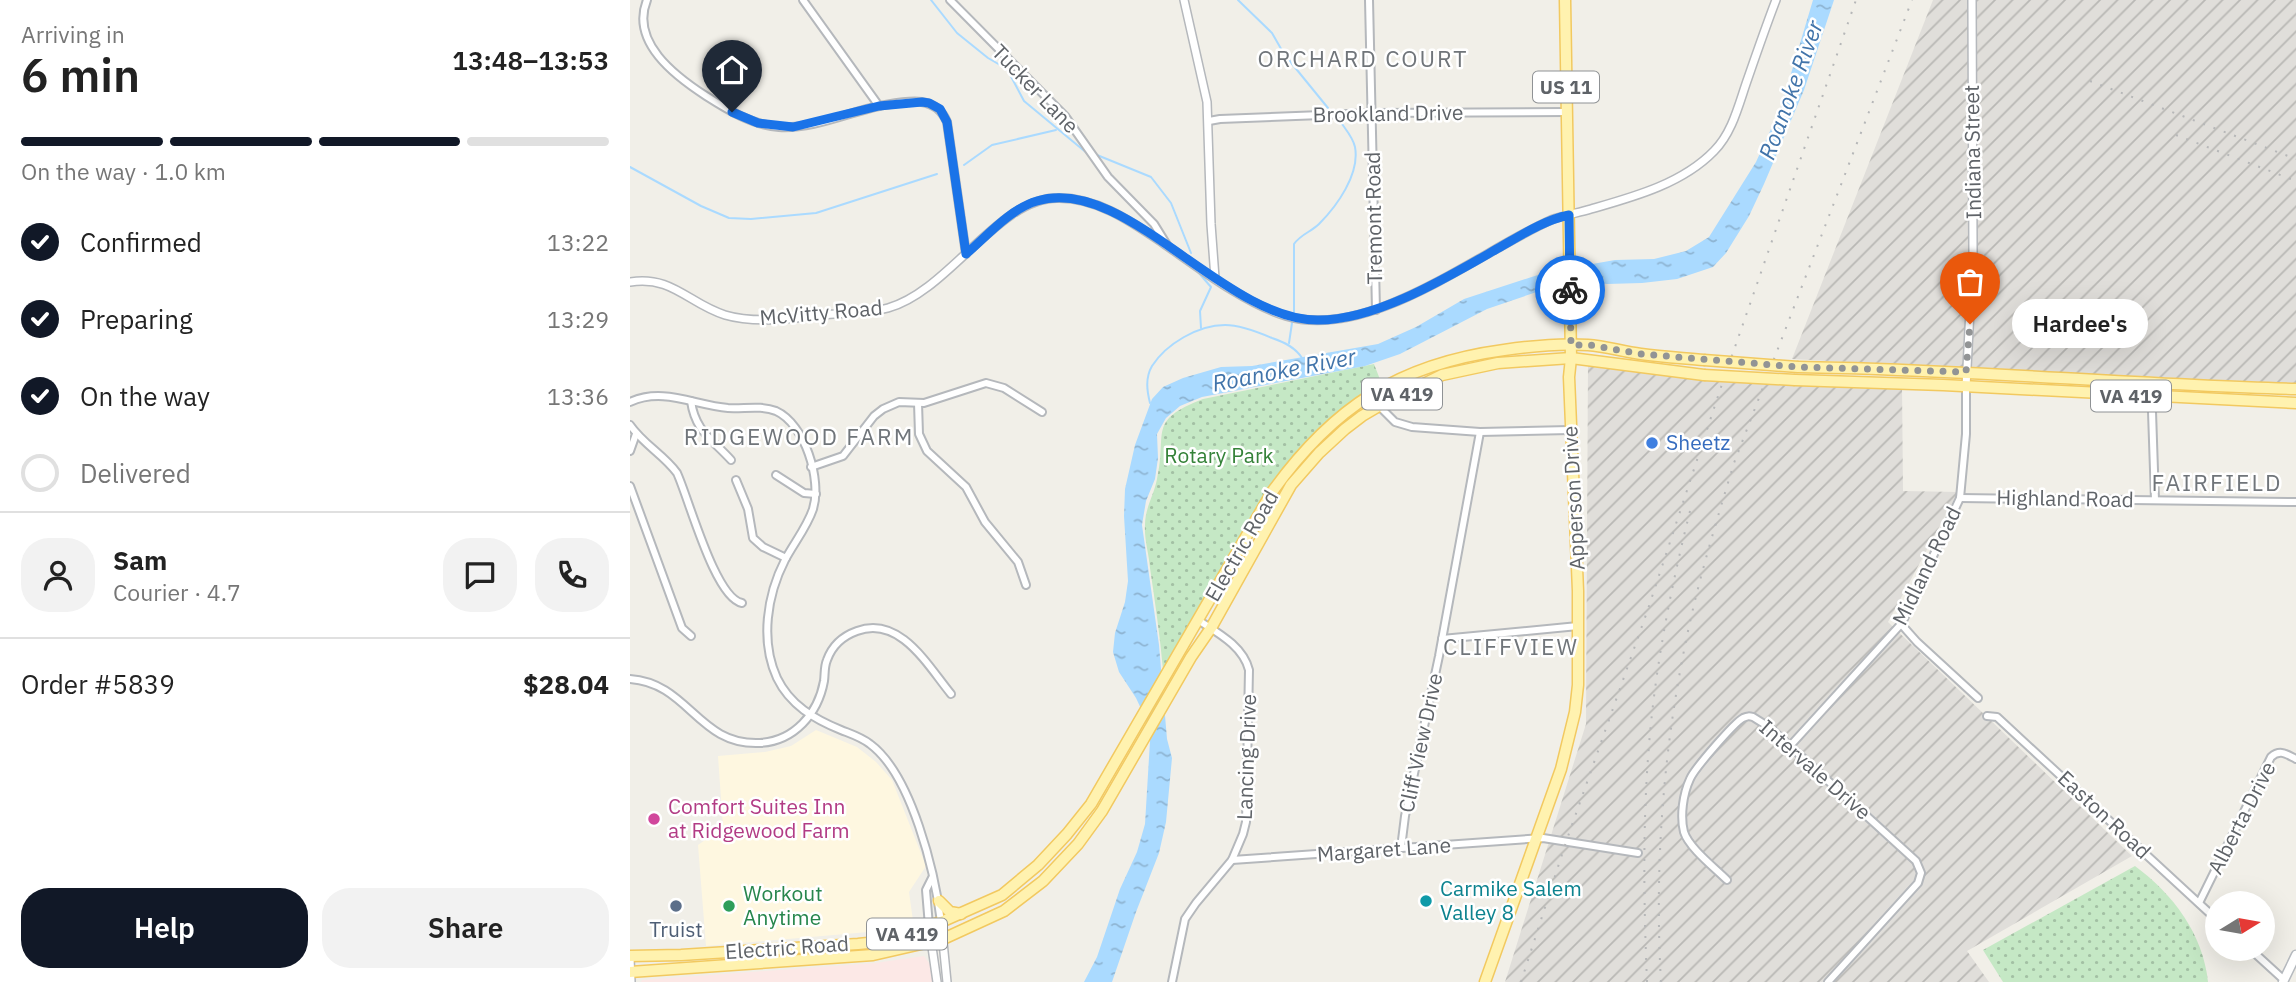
<!DOCTYPE html>
<html lang="en">
<head>
<meta charset="utf-8">
<style>
	body { margin:0; font-family:"IBM Plex Sans",sans-serif; background:#f2f2f2; color:#222; height:100vh; display:flex; flex-direction:column; font-size:26px; white-space:nowrap }
	* { box-sizing:border-box; margin:0 }
	p { font-size:23px; color:#767676 }
	.icon { flex:none; width:38px; height:38px; fill:none; stroke:currentColor; stroke-width:2; stroke-linecap:round; stroke-linejoin:round }
	.map { position:relative; flex:1; overflow:hidden }
	.panel { display:flex; flex-direction:column; background:#fff; width:630px }
	.panel>* { flex:none }
	.needle { width:46px; rotate:79deg }
	.buttons { position:absolute; left:1575px; top:891px; display:grid; gap:14px }
	.buttons a { display:grid; place-items:center; width:70px; height:70px; border-radius:50%; background:#fff; box-shadow:0 7px 28px #0002; font-size:35px }
	.pin { position:absolute; display:grid; place-items:center; width:60px; height:60px; color:#fff; margin:-72px -30px; border-radius:50% 50% 50% 0; rotate:-45deg; box-shadow:0 0 7px #0007 }
	.pin .icon { rotate:45deg }
	.courier { position:absolute; display:grid; place-items:center; width:70px; height:70px; margin:-35px; border:5px solid #1a73e8; border-radius:50%; background:#fff; color:#222; box-shadow:0 2px 9px #0007 }
	.bubble { position:absolute; height:49px; border-radius:24px; background:#fff; box-shadow:0 7px 28px #0002; font-size:23px; font-weight:600; line-height:49px; text-align:center }
	.head em { font-style:normal; font-weight:600 }
	.head div { display:flex; flex-direction:column-reverse }
	.head { display:flex; align-items:center; justify-content:space-between; height:119px; padding:0 21px }
	h1 { font-size:46px; font-weight:600; line-height:52px }
	.bar { display:grid; grid-template-columns:repeat(4,1fr); gap:10px 7px; align-content:center; height:84px; padding:0 21px }
	.bar i { height:9px; border-radius:5px; background:#e0e0e0 }
	.bar .selected { background:#111827 }
	.bar p { grid-column:span 4 }
	.line { display:flex; align-items:center; gap:18px; padding:0 21px; border-top:2px solid #e0e0e0 }
	.line div { flex:1 }
	.round { display:grid; place-items:center; flex:none; width:74px; height:74px; border-radius:28px; background:#f2f2f2 }
	ol { padding:0 21px; list-style:none }
	li { display:flex; align-items:center; gap:21px; height:77px }
	li p { margin-inline-start:auto }
	li .icon { padding:7px; border-radius:50%; background:#111827; color:#fff; stroke-width:4 }
	li:last-child { color:#767676 }
	li i { width:38px; height:38px; border:4px solid #e0e0e0; border-radius:50% }
	.action { display:flex; gap:14px; margin-top:auto; padding:14px 21px }
	.action a { flex:1; height:80px; border-radius:28px; background:#111827; color:#fff; font-size:28px; font-weight:600; line-height:80px; text-align:center }
	.action a+a { background:#f2f2f2; color:#222 }
	main { display:flex; flex:1; min-height:0 }
	.map>svg:first-child { display:block }
	.commercial { fill:#fef7e0 }
	.industrial { fill:url(#industrial-furrows) }
	.medical { fill:#fce8e6 }
	.green { fill:url(#green-dots) }
	.water { fill:url(#water-ripples) }
	.lines { fill:none; stroke-linecap:round; stroke-linejoin:round }
	.stream { stroke:#aadaff; stroke-width:2 }
	.minor-casing { stroke:#b5b8bc; stroke-width:10 }
	.tertiary-casing { stroke:#b5b8bc; stroke-width:10 }
	.secondary-casing { stroke:#b6babf; stroke-width:11 }
	.primary-casing { stroke:#f2c960; stroke-width:13 }
	.minor { stroke:#fff; stroke-width:6 }
	.tertiary { stroke:#fff; stroke-width:7 }
	.secondary { stroke:#fff; stroke-width:8 }
	.primary { stroke:#fff2af; stroke-width:10 }
	.rail { stroke:#b6b7b8; stroke-width:2; stroke-dasharray:2 9; stroke-linecap:butt }
	.primary-bridge-casing { stroke:#f2c960; stroke-width:13; stroke-linecap:butt }
	.primary-bridge { stroke:#fff2af; stroke-width:10 }
	.done { stroke:#929495; stroke-width:7; stroke-dasharray:0 12.6 }
	.route { stroke:#1a73e8; stroke-width:9 }
	.shop-dot { fill:#3f7fe0; stroke:#fff; stroke-width:2.5 }
	.hotel-dot { fill:#d1479c; stroke:#fff; stroke-width:2.5 }
	.culture-dot { fill:#0f9aa8; stroke:#fff; stroke-width:2.5 }
	.service-dot { fill:#5c6f8a; stroke:#fff; stroke-width:2.5 }
	.leisure-dot { fill:#2e9e5b; stroke:#fff; stroke-width:2.5 }
	.labels { text-anchor:middle; stroke-width:5; stroke-linejoin:round; paint-order:stroke }
	.shield { fill:#fff; stroke:#8f9295; stroke-width:2 }
	.shield-label { font-size:19px; font-weight:bold; fill:#5f6368 }
	.street-label { font-size:21px; fill:#5f6368; stroke:#fff }
	.shop-label { font-size:21px; fill:#366cbe; stroke:#fff; text-anchor:start }
	.park-label { font-size:21px; fill:#348238; stroke:#fff }
	.hotel-label { font-size:21px; fill:#b23c85; stroke:#fff; text-anchor:start }
	.culture-label { font-size:21px; fill:#0d838f; stroke:#fff; text-anchor:start }
	.leisure-label { font-size:21px; fill:#27864d; stroke:#fff; text-anchor:start }
	.service-label { font-size:21px; fill:#4e5e75; stroke:#fff }
	.neighbourhood-label { font-size:23px; letter-spacing:2px; fill:#70757a; stroke:#fff }
	.water-label { font-size:23px; font-style:italic; fill:#4174aa; stroke:#fff }
</style>
</head>
<body>
<main>
<section class="panel">
<div class="head"><div><h1>6 min</h1><p>Arriving in</p></div><em>13:48–13:53</em></div>
<div class="bar"><i class="selected"></i><i class="selected"></i><i class="selected"></i><i></i><p>On the way · 1.0 km</p></div>
<ol>
<li><svg class="icon" aria-label="check" viewBox="0 0 24 24"><path d="M5 12l5 5 9-10"/></svg>Confirmed<p>13:22</p></li>
<li><svg class="icon" aria-label="check" viewBox="0 0 24 24"><path d="M5 12l5 5 9-10"/></svg>Preparing<p>13:29</p></li>
<li><svg class="icon" aria-label="check" viewBox="0 0 24 24"><path d="M5 12l5 5 9-10"/></svg>On the way<p>13:36</p></li>
<li><i></i>Delivered</li>
</ol>
<div class="line" style="height:126px"><a class="round"><svg class="icon" aria-label="person" viewBox="0 0 24 24"><circle cx="12" cy="8" r="4"/><path d="M4 21q1-7 8-7t8 7"/></svg></a><div><b>Sam</b><p>Courier · 4.7</p></div><a class="round"><svg class="icon" aria-label="chat" viewBox="0 0 24 24"><path d="M4 5h16v11H9l-5 4z"/></svg></a><a class="round"><svg class="icon" aria-label="phone" viewBox="0 0 24 24"><path d="M5 4h4l2 5-3 2q2 4 5 5l2-3 5 2v4C11 20 4 13 5 4z"/></svg></a></div>
<div class="line" style="height:91px"><div>Order #5839</div><b>$28.04</b></div>
<div class="action"><a>Help</a><a>Share</a></div>
</section>
<div class="map">
<svg width="1666" height="982" viewBox="0 0 1666 982">
	<defs>
		<pattern id="industrial-furrows" width="10" height="10" patternUnits="userSpaceOnUse" patternTransform="scale(1.75)"><rect width="10" height="10" fill="#e0deda"/><path d="M-1 1l2-2M0 10L10 0M9 11l2-2" fill="none" stroke="#b9b8b5"/></pattern>
		<pattern id="green-dots" width="8" height="8" patternUnits="userSpaceOnUse" patternTransform="scale(1.75)"><rect width="8" height="8" fill="#c5e8c5"/><path d="M2 2h.1M6 6h.1" fill="none" stroke="#a3c0a4" stroke-width="1.8" stroke-linecap="round"/></pattern>
		<pattern id="water-ripples" width="26" height="14" patternUnits="userSpaceOnUse" patternTransform="scale(1.75)"><rect width="26" height="14" fill="#aadaff"/><path d="M2 4q2-2 4 0t4 0M15 11q2-2 4 0t4 0" fill="none" stroke="#8eb4d2"/></pattern>
	</defs>
	<rect width="100%" height="100%" fill="#f1efe8"/>
	<path class="commercial" d="M186,730L227,747L246,762L262,780L296,866L279,892L284,928L76,946L68,845L93,827L88,756L135,752L161,746Z"/>
	<g class="industrial">
		<path d="M1303,0H1666V386L1162,359Z"/>
		<path d="M958,363L1147,385H1272L1273,491L1328,492L1258,622L1502,856L1337,951L1359,982H875L956,724Z"/>
	</g>
	<path class="medical" d="M294,956L302,967L303,982H11L12,980L245,963Z"/>
	<g class="green">
		<path d="M744,364L751,382C705,411 672,441 640,486L533,670C530,636 525,602 520,568C519,554 514,539 515,525C515,508 524,495 527,479C538,432 516,421 573,399Z"/>
		<path d="M1505,866C1543,894 1573,934 1578,982H1373L1353,950Z"/>
	</g>
	<path class="water" d="M1183,0H1204L1174,90L1134,184L1119,216L1096,253L1083,267L1047,279L1012,283L977,284L949,280L930,284L857,309L770,354L735,366L572,397L550,406L536,418L527,434L528,458L525,479L516,501L512,525L529,645L537,739L542,758L536,822L529,853L506,912L482,982H454L467,957L490,889L507,852L515,824L520,741L514,715L506,698L489,672L483,652L485,633L495,602L498,581L494,516L495,489L505,445L522,399L533,387L553,378L591,367L622,366L748,344L786,327L834,299L917,272L985,260L1024,259L1056,251L1079,237L1126,162L1151,107Z"/>
	<g class="lines">
		<g class="stream">
			<path d="M301,0L327,33L358,58L377,69L394,101L458,154"/>
			<path d="M608,0L642,33L654,54L698,108"/>
			<path d="M467,155L521,177L541,203L561,253"/>
			<path d="M334,165L362,145L426,130"/>
			<path d="M0,167L71,206L99,218L121,219L186,213L307,174"/>
			<path d="M568,272L581,287L570,311L571,328"/>
			<path d="M664,312V244C671,234 681,232 689,224C707,206 730,174 725,147C723,138 717,131 712,124"/>
			<path d="M659,343L662,323"/>
			<path d="M520,403C517,391 515,378 522,366C536,344 568,325 595,325C610,325 628,332 642,338C654,342 665,347 672,358"/>
		</g>
		<defs>
			<g id="minor">
				<path d="M17,0C0,42 45,76 76,96C98,110 122,125 149,127C183,129 217,113 249,106L173,0"/>
				<path d="M320,0L435,116L478,177L524,224L537,245"/>
				<path d="M739,0L746,310"/>
				<path d="M249,106C274,102 305,93 317,122L336,254"/>
				<path d="M579,121L590,119L743,113L937,112"/>
				<path d="M1521,382L1525,500"/>
				<path d="M61,401C65,431 82,439 101,460"/>
				<path d="M0,402C33,387 64,405 98,408C114,409 131,405 146,411C175,424 192,480 183,509C177,527 164,543 155,560C137,595 130,641 147,678C160,705 184,719 211,730C221,734 231,737 240,744C282,775 305,873 311,922"/>
				<path d="M288,403L289,434L297,451L336,487L355,522L388,562L396,585"/>
				<path d="M749,406L765,422L782,427L850,432L940,430"/>
				<path d="M0,425C13,444 34,455 47,473C59,499 85,598 112,603"/>
				<path d="M0,451L6,434"/>
				<path d="M181,467L213,456L244,416L253,409L269,402L294,403L356,383L374,388L412,412"/>
				<path d="M146,475L174,493L186,494"/>
				<path d="M106,480L118,509L123,538L133,547L156,558"/>
				<path d="M0,486L52,628L61,636"/>
				<path d="M1330,498L1666,502"/>
				<path d="M1271,624L1287,642L1348,698"/>
				<path d="M812,639L948,626"/>
				<path d="M0,679C59,683 68,746 130,743C164,741 188,714 194,681C195,674 194,667 197,660C202,646 213,636 227,631C270,615 298,666 321,694"/>
				<path d="M1357,716L1367,717L1381,730L1587,920"/>
				<path d="M1160,746L1272,623L1330,498L1336,434V387"/>
				<path d="M771,848L775,816L809,656L850,432"/>
				<path d="M602,860L913,838L1008,853"/>
				<path d="M1097,880C1085,868 1059,848 1054,832C1050,816 1053,794 1060,779C1064,769 1104,723 1113,718C1118,716 1119,716 1123,717L1139,727L1286,861L1291,873L1288,883L1198,982"/>
				<path d="M1569,903L1641,757C1650,749 1656,754 1666,759"/>
				<path d="M299,926L296,890L302,878"/>
				<path d="M1619,948L1654,980"/>
				<path d="M542,982L555,919L566,903L602,860L613,834L616,822L619,670C613,646 588,633 568,620"/>
			</g>
			<g id="tertiary">
				<path d="M554,0L577,102L581,224L585,278"/>
				<path d="M0,282C42,275 59,304 95,315C129,325 169,317 204,314C222,312 241,313 258,308C319,291 368,198 427,198C467,197 502,222 533,243C569,268 614,303 656,316C740,341 847,253 921,220C934,215 948,213 961,209C1003,197 1052,184 1084,151C1103,132 1109,103 1118,78C1127,52 1136,26 1146,0"/>
				<path d="M1336,387L1343,253L1342,0"/>
				<path d="M311,922L317,982"/>
				<path d="M299,926L307,982"/>
				<path d="M0,958L1,982"/>
			</g>
			<path id="secondary" d="M1653,982L1666,955"/>
			<g id="primary">
				<path d="M1168,367C1334,369 1500,385 1666,389"/>
				<path d="M1165,380L1313,385L1666,403"/>
				<path d="M309,901L320,912L331,914"/>
				<path d="M0,956L51,955L228,944L248,942L279,933L311,922L372,895L408,865L437,834L461,804L642,492C703,407 769,364 874,350C901,346 931,343 958,345C976,346 993,352 1011,354C1032,357 1053,358 1074,360"/>
				<path d="M0,972L243,955L313,939L374,911L413,881L448,844L472,811L561,657L581,628L661,485L689,453L715,429L732,416L749,406L812,375L868,363L941,358L1074,375"/>
				<path d="M855,982L931,769L945,712L948,685V591L939,377L941,358L935,0"/>
			</g>
		</defs>
		<use href="#minor" class="minor-casing"/>
		<use href="#tertiary" class="tertiary-casing"/>
		<use href="#secondary" class="secondary-casing"/>
		<use href="#primary" class="primary-casing"/>
		<use href="#minor" class="minor"/>
		<use href="#tertiary" class="tertiary"/>
		<use href="#secondary" class="secondary"/>
		<use href="#primary" class="primary"/>
		<g class="rail">
			<path d="M1460,81L1666,159"/>
			<path d="M1546,135L1666,181"/>
			<path d="M891,982L936,842L1018,609L1090,390L1226,0"/>
			<path d="M1017,982C1013,885 1012,786 1025,689C1033,628 1046,567 1061,507"/>
			<path d="M1031,982C1024,862 1034,739 1060,622C1072,568 1088,516 1104,463L1282,0"/>
		</g>
		<defs>
			<g id="primary-bridge">
				<path d="M1074,360L1168,367"/>
				<path d="M1074,375L1165,380"/>
			</g>
		</defs>
		<use href="#primary-bridge" class="primary-bridge-casing"/>
		<use href="#primary-bridge" class="primary-bridge"/>
	</g>
	<g class="lines">
		<path class="done" d="M940,290L941,345H960L1011,354L1168,367L1336,372L1340,324"/>
		<path class="route" d="M102,112L128,123L163,127L249,106L292,102L299,103L310,109L317,122L336,254C357,236 380,209 407,201C494,174 593,319 687,320C747,321 821,275 872,246C893,234 915,220 939,215L940,290"/>
	</g>
	<circle class="shop-dot" cx="1022" cy="443" r="7"/>
	<circle class="hotel-dot" cx="24" cy="819" r="7"/>
	<circle class="culture-dot" cx="796" cy="901" r="7"/>
	<circle class="service-dot" cx="46" cy="906" r="7"/>
	<circle class="leisure-dot" cx="99" cy="906" r="7"/>
	<g class="labels">
		<g class="shield">
			<rect x="903" y="71.5" width="66" height="31" rx="5"/>
			<rect x="732" y="378.5" width="80" height="31" rx="5"/>
			<rect x="1461" y="380.5" width="80" height="31" rx="5"/>
			<rect x="237" y="918.5" width="80" height="31" rx="5"/>
		</g>
		<g class="shield-label">
			<text x="936" y="94">US 11</text>
			<text x="772" y="401">VA 419</text>
			<text x="1501" y="403">VA 419</text>
			<text x="277" y="941">VA 419</text>
		</g>
		<g class="street-label">
			<text transform="translate(405 89) rotate(46)" y="7">Tucker Lane</text>
			<text transform="translate(758 114) rotate(-1)" y="7">Brookland Drive</text>
			<text transform="translate(1343 152) rotate(-91)" y="7">Indiana Street</text>
			<text transform="translate(744 218) rotate(-91)" y="7">Tremont Road</text>
			<text transform="translate(191 313) rotate(-5)" y="7">McVitty Road</text>
			<text transform="translate(944 498) rotate(-93)" y="7">Apperson Drive</text>
			<text transform="translate(1435 499) rotate(1)" y="7">Highland Road</text>
			<text transform="translate(612 546) rotate(-60)" y="7">Electric Road</text>
			<text transform="translate(1297 566) rotate(-64)" y="7">Midland Road</text>
			<text transform="translate(791 743) rotate(-78)" y="7">Cliff View Drive</text>
			<text transform="translate(617 757) rotate(-88)" y="7">Lancing Drive</text>
			<text transform="translate(1185 770) rotate(41)" y="7">Intervale Drive</text>
			<text transform="translate(1474 815) rotate(43)" y="7">Easton Road</text>
			<text transform="translate(1612 818) rotate(-63)" y="7">Alberta Drive</text>
			<text transform="translate(754 850) rotate(-4)" y="7">Margaret Lane</text>
			<text transform="translate(157 948) rotate(-4)" y="7">Electric Road</text>
		</g>
		<g class="shop-label">
			<text x="1036" y="450">Sheetz</text>
		</g>
		<g class="park-label">
			<text x="589" y="463">Rotary Park</text>
		</g>
		<g class="hotel-label">
			<text x="38" y="814">Comfort Suites Inn<tspan x="38" dy="24">at Ridgewood Farm</tspan></text>
		</g>
		<g class="culture-label">
			<text x="810" y="896">Carmike Salem<tspan x="810" dy="24">Valley 8</tspan></text>
		</g>
		<g class="leisure-label">
			<text x="113" y="901">Workout<tspan x="113" dy="24">Anytime</tspan></text>
		</g>
		<g class="service-label">
			<text x="46" y="937">Truist</text>
		</g>
		<g class="neighbourhood-label">
			<text x="733" y="67">ORCHARD COURT</text>
			<text x="169" y="445">RIDGEWOOD FARM</text>
			<text x="1587" y="491">FAIRFIELD</text>
			<text x="881" y="655">CLIFFVIEW</text>
		</g>
		<g class="water-label">
			<text transform="translate(1161 90) rotate(-70)" y="8">Roanoke River</text>
			<text transform="translate(654 370) rotate(-11)" y="8">Roanoke River</text>
		</g>
	</g>
</svg>
<div class="buttons">
<a><svg class="needle" viewBox="-14 -14 28 28"><path d="M0-13l5 13h-10z" fill="#e53935"/><path d="M0 13l5-13h-10z" fill="#767676"/></svg></a>
</div>
<div class="pin" style="left:1340px;top:324px;background:#ea580c"><svg class="icon" aria-label="bag" viewBox="0 0 24 24"><path d="M5 8h14l-1 12H6zM9 8a3 3 0 0 1 6 0"/></svg></div>
<div class="pin" style="left:102px;top:112px;background:#1f2937"><svg class="icon" aria-label="home" viewBox="0 0 24 24"><path d="M3 11l9-7 9 7M6 9v11h12V9"/></svg></div>
<div class="courier" style="left:940px;top:290px"><svg class="icon" aria-label="bike" viewBox="0 0 24 24"><circle cx="6" cy="16" r="4"/><circle cx="18" cy="16" r="4"/><path d="M6 16l4-8h5l3 8M10 8l3 8H6M13 5h3"/></svg></div>
<div class="bubble" style="left:1382px;top:299px;width:136px">Hardee's</div>
</div>
</main>
</body>
</html>
